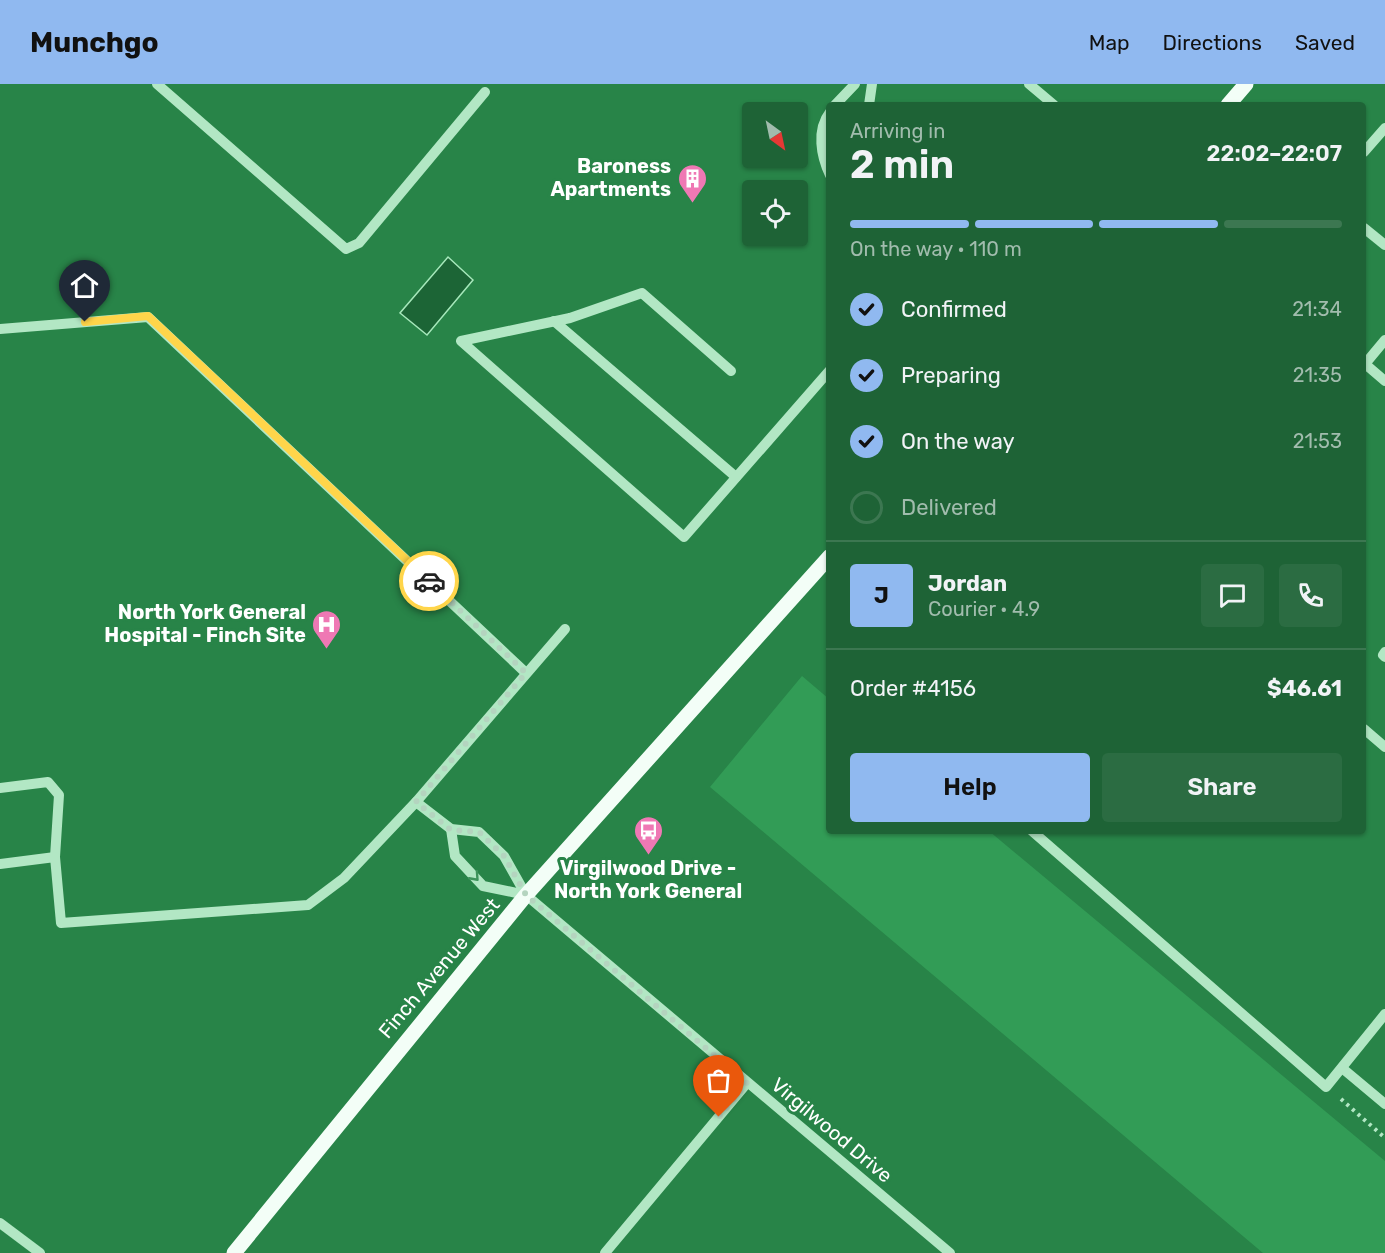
<!DOCTYPE html>
<html lang="en">
<head>
<meta charset="utf-8">
<style>
	body { margin:0; font-family:Rubik,sans-serif; background:#2b6c42; color:#f1f3f6; height:100vh; display:flex; flex-direction:column; font-size:22px; white-space:nowrap }
	* { box-sizing:border-box; margin:0 }
	p { font-size:20px; color:#a1bcad }
	.icon { flex:none; width:33px; height:33px; fill:none; stroke:currentColor; stroke-width:2; stroke-linecap:round; stroke-linejoin:round }
	.map { position:relative; flex:1; overflow:hidden }
	.sheet { position:absolute; left:826px; top:18px; width:540px; height:732px; display:flex; flex-direction:column; background:#1e6336; border-radius:6px; box-shadow:0 2px 4px #0004 }
	.sheet>* { flex:none }
	.needle { width:39px; rotate:147deg }
	.tools { position:absolute; left:742px; top:18px; display:grid; gap:12px }
	.tools a { display:grid; place-items:center; width:66px; height:66px; border-radius:6px; background:#1e6336; box-shadow:0 2px 4px #0004; font-size:30px }
	.pin { position:absolute; display:grid; place-items:center; width:51px; height:51px; color:#fff; margin:-62px -26px; border-radius:50% 50% 50% 0; rotate:-45deg; box-shadow:0 0 6px #0007 }
	.pin .icon { rotate:45deg }
	.courier { position:absolute; display:grid; place-items:center; width:60px; height:60px; margin:-30px; border:4px solid #ffd54a; border-radius:50%; background:#fff; color:#222; box-shadow:0 2px 8px #0007 }
	.summary em { font-style:normal; font-weight:600 }
	.summary div { display:flex; flex-direction:column-reverse }
	.summary { display:flex; align-items:center; justify-content:space-between; height:102px; padding:0 24px }
	h1 { font-size:39px; font-weight:600; line-height:45px }
	.bar { display:grid; grid-template-columns:repeat(4,1fr); gap:9px 6px; align-content:center; height:72px; padding:0 24px }
	.bar i { height:8px; border-radius:4px; background:#3c7751 }
	.bar .current { background:#90b9f0 }
	.bar p { grid-column:span 4 }
	.line { display:flex; align-items:center; gap:15px; padding:0 24px; border-top:2px solid #3c7751 }
	.line div { flex:1 }
	.round { display:grid; place-items:center; flex:none; width:63px; height:63px; border-radius:6px; background:#2b6c42 }
	ol { padding:0 24px; list-style:none }
	li { display:flex; align-items:center; gap:18px; height:66px }
	li p { margin-inline-start:auto }
	li .icon { padding:6px; border-radius:50%; background:#90b9f0; color:#111; stroke-width:4 }
	li:last-child { color:#a1bcad }
	li i { width:33px; height:33px; border:3px solid #3c7751; border-radius:50% }
	.button { display:flex; gap:12px; margin-top:auto; padding:12px 24px }
	.button a { flex:1; height:69px; border-radius:6px; background:#90b9f0; color:#111; font-size:24px; font-weight:600; line-height:69px; text-align:center }
	.button a+a { background:#2b6c42; color:#f1f3f6 }
	header { display:flex; align-items:center; gap:36px; box-sizing:border-box; height:84px; padding:0 30px; background:#90b9f0; color:#111 }
	header strong { font-size:28px }
	nav { display:flex; gap:33px; margin-inline-start:auto; font-size:21px }
	.map>svg:first-child { display:block }
	.green { fill:#329c56 }
	.water { fill:#1c6536; stroke:#a6e8bb; stroke-width:1.5 }
	.lines { fill:none; stroke-linecap:round; stroke-linejoin:round }
	.path { stroke:#b2e7c4; stroke-width:4; stroke-dasharray:3 4.5; stroke-linecap:butt }
	.minor { stroke:#b2e7c4; stroke-width:10 }
	.major { stroke:#f3fef7; stroke-width:15 }
	.oneway { stroke:#3d935b }
	.done { stroke:#b4d4bf; stroke-width:6; stroke-dasharray:0 10.8 }
	.route { stroke:#ffd54a; stroke-width:8 }
	.labels { text-anchor:middle; stroke-width:6; stroke-linejoin:round; paint-order:stroke }
	.poi-label { font-size:20px; font-weight:bold; fill:#fff; stroke:#288448; text-anchor:end }
	.street-label { font-size:20px; fill:#fff; stroke:#288448 }
</style>
</head>
<body>
<header>
<strong>Munchgo</strong>
<nav><a>Map</a><a>Directions</a><a>Saved</a></nav>
</header>
<div class="map">
<svg width="1385" height="1169" viewBox="0 0 1385 1169">
	<rect width="100%" height="100%" fill="#288448"/>
	<path class="green" d="M802,592L829,615L830,747H989L1385,1077V1169H1263L710,703Z"/>
	<path class="water" d="M448,173L473,196L427,251L400,229Z"/>
	<g class="lines">
		<path class="path" d="M1341,1015L1385,1054"/>
		<g class="minor">
			<path d="M157,0L346,165L359,159L485,8"/>
			<path d="M1029,0L1054,21"/>
			<path d="M835,21L855,0"/>
			<path d="M869,21L872,0"/>
			<path d="M830,28C816,46 821,72 830,91"/>
			<path d="M1364,68L1385,44"/>
			<path d="M1364,144L1385,161"/>
			<path d="M554,237L736,393"/>
			<path d="M0,245L148,233L526,589"/>
			<path d="M1364,279L1385,297"/>
			<path d="M1365,280L1385,256"/>
			<path d="M731,287L642,209L570,234L461,257L684,453L830,286"/>
			<path d="M1385,568L1383,571L1385,573"/>
			<path d="M1364,645L1385,663"/>
			<path d="M0,704L48,698L59,711L55,773"/>
			<path d="M416,718L451,745L479,748L504,772L526,811L950,1169"/>
			<path d="M451,745L455,772L483,802L526,811"/>
			<path d="M1032,747L1326,1003L1385,930"/>
			<path d="M0,780L55,773L61,839L308,821L344,794L416,718L565,545"/>
			<path d="M1342,984L1385,1020"/>
			<path d="M0,1139L40,1169"/>
			<path d="M605,1169L747,999"/>
		</g>
		<g class="major">
			<path d="M1228,21L1246,0"/>
			<path d="M234,1169L526,811L830,472"/>
		</g>
	</g>
	<defs><path id="oneway-chevron" d="M-2-3.5L2.5 0L-2 3.5" fill="none" stroke-width="1.6" stroke-linecap="round" stroke-linejoin="round" transform="scale(1.5)"/></defs>
	<use class="oneway" href="#oneway-chevron" transform="translate(475 793) rotate(48)"/>
	<g class="lines">
		<path class="done" d="M429,497L526,589L416,718L451,746L479,748L504,772L526,811L747,999L719,1033"/>
		<path class="route" d="M85,238L148,232L429,497"/>
	</g>
	<defs>
		<symbol id="building-pin" viewBox="-11 -11 22 30"><path d="M0 17L-7.5 6A9.5 9.5 0 1 1 7.5 6Z" fill="#ef78b4" stroke="#288448"/><path d="M-4-6H4V6H1V3H-1V6H-4ZM-2.5-4.3h1.7v1.8h-1.7ZM.8-4.3h1.7v1.8H.8ZM-2.5-1h1.7V.8h-1.7ZM.8-1h1.7V.8H.8Z" fill="#fff"/></symbol>
		<symbol id="hospital-pin" viewBox="-11 -11 22 30"><path d="M0 17L-7.5 6A9.5 9.5 0 1 1 7.5 6Z" fill="#ef78b4" stroke="#288448"/><path d="M-5-5h3v3.5h4V-5h3V5h-3V1.5h-4V5h-3Z" fill="#fff"/></symbol>
		<symbol id="bus-pin" viewBox="-11 -11 22 30"><path d="M0 17L-7.5 6A9.5 9.5 0 1 1 7.5 6Z" fill="#ef78b4" stroke="#288448"/><path d="M-5-6H5V4H4V6H2V4H-2V6H-4V4H-5ZM-3.5-4V0h7V-4ZM-3.5 1.2v1.5H-2V1.2ZM2 1.2v1.5H3.5V1.2Z" fill="#fff"/></symbol>
	</defs>
	<g fill-rule="evenodd">
		<use href="#building-pin" x="676" y="78" width="33" height="45"/>
		<use href="#hospital-pin" x="310" y="524" width="33" height="45"/>
		<use href="#bus-pin" x="632" y="730" width="33" height="45"/>
	</g>
	<g class="labels">
		<g class="poi-label">
			<text x="671" y="89">Baroness<tspan x="671" dy="23">Apartments</tspan></text>
			<text x="306" y="535">North York General<tspan x="306" dy="23">Hospital - Finch Site</tspan></text>
			<text x="648" y="791" text-anchor="middle">Virgilwood Drive -<tspan x="648" dy="23">North York General</tspan></text>
		</g>
		<g class="street-label">
			<text transform="translate(439 884) rotate(-50)" y="7">Finch Avenue West</text>
			<text transform="translate(832 1046) rotate(40)" y="7">Virgilwood Drive</text>
		</g>
	</g>
</svg>
<div class="tools">
<a><svg class="needle" viewBox="-14 -14 28 28"><path d="M0-13l5 13h-10z" fill="#e53935"/><path d="M0 13l5-13h-10z" fill="#a1bcad"/></svg></a>
<a><svg class="icon" aria-label="locate" viewBox="0 0 24 24"><circle cx="12" cy="12" r="6"/><path d="M12 2v4M12 18v4M2 12h4M18 12h4"/></svg></a>
</div>
<div class="pin" style="left:719px;top:1033px;background:#ea580c"><svg class="icon" aria-label="bag" viewBox="0 0 24 24"><path d="M5 8h14l-1 12H6zM9 8a3 3 0 0 1 6 0"/></svg></div>
<div class="pin" style="left:85px;top:238px;background:#1f2937"><svg class="icon" aria-label="home" viewBox="0 0 24 24"><path d="M3 11l9-7 9 7M6 9v11h12V9"/></svg></div>
<div class="courier" style="left:429px;top:497px"><svg class="icon" aria-label="car" viewBox="0 0 24 24"><path d="M5 17H2v-5l4-1 3-4h7l3 4 3 1v5h-3M9 17h6M6 11h13"/><circle cx="7" cy="17" r="2"/><circle cx="17" cy="17" r="2"/></svg></div>
<section class="sheet">
<div class="summary"><div><h1>2 min</h1><p>Arriving in</p></div><em>22:02–22:07</em></div>
<div class="bar"><i class="current"></i><i class="current"></i><i class="current"></i><i></i><p>On the way · 110 m</p></div>
<ol>
<li><svg class="icon" aria-label="check" viewBox="0 0 24 24"><path d="M5 12l5 5 9-10"/></svg>Confirmed<p>21:34</p></li>
<li><svg class="icon" aria-label="check" viewBox="0 0 24 24"><path d="M5 12l5 5 9-10"/></svg>Preparing<p>21:35</p></li>
<li><svg class="icon" aria-label="check" viewBox="0 0 24 24"><path d="M5 12l5 5 9-10"/></svg>On the way<p>21:53</p></li>
<li><i></i>Delivered</li>
</ol>
<div class="line" style="height:108px"><b class="round" style="background:#90b9f0;color:#111">J</b><div><b>Jordan</b><p>Courier · 4.9</p></div><a class="round"><svg class="icon" aria-label="chat" viewBox="0 0 24 24"><path d="M4 5h16v11H9l-5 4z"/></svg></a><a class="round"><svg class="icon" aria-label="phone" viewBox="0 0 24 24"><path d="M5 4h4l2 5-3 2q2 4 5 5l2-3 5 2v4C11 20 4 13 5 4z"/></svg></a></div>
<div class="line" style="height:78px"><div>Order #4156</div><b>$46.61</b></div>
<div class="button"><a>Help</a><a>Share</a></div>
</section>
</div>
</body>
</html>
